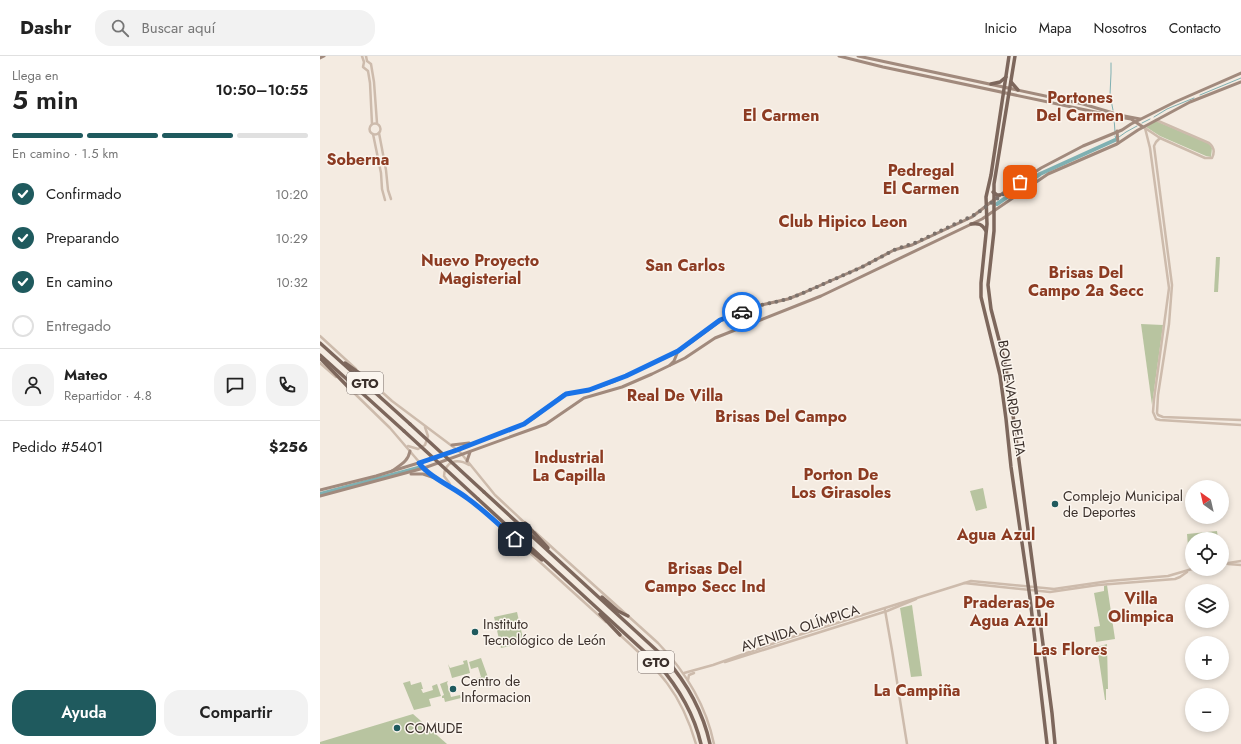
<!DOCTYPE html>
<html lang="es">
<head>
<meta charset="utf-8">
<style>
	body { margin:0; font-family:Jost,sans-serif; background:#f2f2f2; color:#222; height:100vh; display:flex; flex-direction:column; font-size:15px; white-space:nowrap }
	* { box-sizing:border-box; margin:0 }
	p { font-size:13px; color:#767676 }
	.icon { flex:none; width:22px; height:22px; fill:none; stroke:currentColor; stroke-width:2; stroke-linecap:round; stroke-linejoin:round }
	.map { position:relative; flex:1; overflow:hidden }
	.side { display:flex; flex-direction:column; background:#fff; width:320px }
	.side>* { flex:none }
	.needle { width:26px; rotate:326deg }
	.buttons { position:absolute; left:865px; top:424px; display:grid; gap:8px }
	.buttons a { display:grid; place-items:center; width:44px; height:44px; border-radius:50%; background:#fff; box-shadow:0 2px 6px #0003; font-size:20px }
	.pin { position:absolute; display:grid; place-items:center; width:34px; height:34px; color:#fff; margin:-17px; border-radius:8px; box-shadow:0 2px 6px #0006 }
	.courier { position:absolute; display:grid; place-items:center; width:40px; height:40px; margin:-20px; border:3px solid #1a73e8; border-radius:50%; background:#fff; color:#222; box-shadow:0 1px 5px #0007 }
	.head em { font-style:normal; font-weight:600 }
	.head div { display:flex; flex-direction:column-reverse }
	.head { display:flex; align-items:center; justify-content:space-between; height:68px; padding:0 12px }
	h1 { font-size:26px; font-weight:600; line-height:30px }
	.bar { display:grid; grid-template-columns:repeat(4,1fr); gap:6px 4px; align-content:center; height:48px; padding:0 12px }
	.bar i { height:5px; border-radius:3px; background:#e0e0e0 }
	.bar .active { background:#1f5a5e }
	.bar p { grid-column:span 4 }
	.line { display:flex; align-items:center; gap:10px; padding:0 12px; border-top:1px solid #e0e0e0 }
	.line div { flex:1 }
	.round { display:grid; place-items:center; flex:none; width:42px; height:42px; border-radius:16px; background:#f2f2f2 }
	ol { padding:0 12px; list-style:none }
	li { display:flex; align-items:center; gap:12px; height:44px }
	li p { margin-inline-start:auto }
	li .icon { padding:4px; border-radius:50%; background:#1f5a5e; color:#fff; stroke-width:4 }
	li:last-child { color:#767676 }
	li i { width:22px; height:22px; border:2px solid #e0e0e0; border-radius:50% }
	.cta { display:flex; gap:8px; margin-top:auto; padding:8px 12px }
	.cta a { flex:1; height:46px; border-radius:16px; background:#1f5a5e; color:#fff; font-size:16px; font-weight:600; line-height:46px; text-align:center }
	.cta a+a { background:#f2f2f2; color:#222 }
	header { display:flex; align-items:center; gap:24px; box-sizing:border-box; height:56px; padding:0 20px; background:#fff; border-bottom:1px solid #e0e0e0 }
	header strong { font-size:19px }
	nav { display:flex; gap:22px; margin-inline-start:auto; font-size:14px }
	.search { width:280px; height:36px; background:#f2f2f2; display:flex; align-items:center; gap:10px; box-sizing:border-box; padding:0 14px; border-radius:16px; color:#767676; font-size:15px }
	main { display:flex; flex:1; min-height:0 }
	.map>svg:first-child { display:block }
	.green { fill:#b8c4a0 }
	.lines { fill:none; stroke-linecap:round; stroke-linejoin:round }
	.stream { stroke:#7fb0b2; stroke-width:1 }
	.river { stroke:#7fb0b2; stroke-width:4 }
	.tertiary { stroke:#cdbbac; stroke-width:2.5 }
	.secondary { stroke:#a18a7d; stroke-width:3 }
	.primary { stroke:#7d675c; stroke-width:3.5 }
	.primary-bridge { stroke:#7d675c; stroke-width:3.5 }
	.done { stroke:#7c716b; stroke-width:4; stroke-dasharray:0 7.2 }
	.route { stroke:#1a73e8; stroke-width:5 }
	.poi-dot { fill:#1f5a5e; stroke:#fbf5ee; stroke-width:1.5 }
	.labels { text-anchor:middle; stroke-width:3; stroke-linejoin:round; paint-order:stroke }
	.shield { fill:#fbf5ee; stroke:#756b66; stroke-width:1 }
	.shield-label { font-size:13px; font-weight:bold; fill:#3b302b }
	.street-label { font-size:14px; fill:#3b302b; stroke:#fbf5ee }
	.poi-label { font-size:14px; fill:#3b302b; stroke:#fbf5ee; text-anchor:start }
	.quarter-label { font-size:16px; font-weight:bold; fill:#8c3b22; stroke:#fbf5ee }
</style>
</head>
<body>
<header>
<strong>Dashr</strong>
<div class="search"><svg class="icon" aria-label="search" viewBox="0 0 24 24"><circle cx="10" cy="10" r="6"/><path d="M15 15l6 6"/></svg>Buscar aquí</div>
<nav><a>Inicio</a><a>Mapa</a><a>Nosotros</a><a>Contacto</a></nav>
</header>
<main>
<section class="side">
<div class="head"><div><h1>5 min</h1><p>Llega en</p></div><em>10:50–10:55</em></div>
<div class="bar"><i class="active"></i><i class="active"></i><i class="active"></i><i></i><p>En camino · 1.5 km</p></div>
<ol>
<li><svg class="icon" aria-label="check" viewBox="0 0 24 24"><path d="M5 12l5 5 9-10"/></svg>Confirmado<p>10:20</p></li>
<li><svg class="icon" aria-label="check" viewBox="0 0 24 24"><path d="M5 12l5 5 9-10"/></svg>Preparando<p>10:29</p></li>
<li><svg class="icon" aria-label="check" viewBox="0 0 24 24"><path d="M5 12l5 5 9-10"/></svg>En camino<p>10:32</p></li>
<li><i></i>Entregado</li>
</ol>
<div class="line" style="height:72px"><a class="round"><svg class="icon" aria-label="person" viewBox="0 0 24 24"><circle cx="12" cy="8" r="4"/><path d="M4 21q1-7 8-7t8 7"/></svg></a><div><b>Mateo</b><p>Repartidor · 4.8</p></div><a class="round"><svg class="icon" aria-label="chat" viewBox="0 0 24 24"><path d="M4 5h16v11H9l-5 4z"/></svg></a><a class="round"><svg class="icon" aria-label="phone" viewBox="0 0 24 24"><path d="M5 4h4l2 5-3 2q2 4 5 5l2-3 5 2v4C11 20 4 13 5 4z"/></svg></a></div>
<div class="line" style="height:52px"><div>Pedido #5401</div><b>$256</b></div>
<div class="cta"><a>Ayuda</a><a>Compartir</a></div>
</section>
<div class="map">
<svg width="921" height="688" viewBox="0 0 921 688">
	<rect width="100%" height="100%" fill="#f4ebe1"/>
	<g class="green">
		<path d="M836,65L890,88L892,92L891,101L886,100L840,80L826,71Z"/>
		<path d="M896,201H900L898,236H894Z"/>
		<path d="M821,268L843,269L832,349Z"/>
		<path d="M663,432L667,452L656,455L650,435Z"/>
		<path d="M897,475L898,483H872V501L869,502L867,478Z"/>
		<path d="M787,529L795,583L776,586L774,571L780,570L774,537L784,535V530Z"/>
		<path d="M592,549L602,620L591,621L580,552Z"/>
		<path d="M197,556L204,587L181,592L174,561Z"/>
		<path d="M787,588L788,633H786V644H785L777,591Z"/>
		<path d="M161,602L169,624L156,627L154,623L161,621L158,611L151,613L149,606Z"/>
		<path d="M147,604L150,617L132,622L128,608L130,612L144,608L143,605Z"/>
		<path d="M90,625L91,629L101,626L103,633H101L103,637L113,634L112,630L117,628L121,640L109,643L111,650L94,654L83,627Z"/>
		<path d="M128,625L127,627L131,641L140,639L141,642L125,646L124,642H122V640L124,639L120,628Z"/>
		<path d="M93,658L127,688H0V686Z"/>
	</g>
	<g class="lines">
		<g class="stream">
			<path d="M791,7V17L790,39L793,54"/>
			<path d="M880,39L921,22"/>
			<path d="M834,61L847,53L874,42"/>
			<path d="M794,62L795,76"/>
			<path d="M822,67L830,63"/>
			<path d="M795,80L796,83"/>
			<path d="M799,81L806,76L817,70"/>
		</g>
		<g class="river">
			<path d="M677,148L720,118L795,84"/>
			<path d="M0,438L98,412"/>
		</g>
		<g class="tertiary">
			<path d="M42,0L44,6L43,11L48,15L50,27L52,68"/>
			<path d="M46,0L47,5L51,8L54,26L57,67"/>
			<path d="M836,64L889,87C894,91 895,96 892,102H885L840,82L836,86L834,90L852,229L849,268L838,339L837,357L838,359L843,361L921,364"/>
			<circle cx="55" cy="73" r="5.5"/>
			<path d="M825,72L830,92L849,232L834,343L833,356L836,363L840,364L921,369"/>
			<path d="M825,72L840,82"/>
			<path d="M59,77L66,114L68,134L71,143"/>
			<path d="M53,78L61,117L62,133L65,144"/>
			<path d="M0,280L36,313"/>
			<path d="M0,307L16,321"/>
			<path d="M42,318L72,345L140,396L175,439L206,468"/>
			<path d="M32,335L70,372L106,414L147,442L185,474"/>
			<path d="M88,390L98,393L105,389L108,380L105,371"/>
			<path d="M130,428L124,420C125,405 137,402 149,409"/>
			<path d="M215,476L338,587C365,615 386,649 394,688"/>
			<path d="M199,487L286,566"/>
			<path d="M198,499L203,491"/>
			<path d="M902,508L921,505"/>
			<path d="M908,508L921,509"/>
			<path d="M644,527L730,536L778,529L855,523L860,521L867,516"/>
			<path d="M565,554L572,594L587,688"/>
			<path d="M300,579C339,614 361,636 376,688"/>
			<path d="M405,606L567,555L596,543"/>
			<path d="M364,617L393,609L466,583L651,525L734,533L789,525L848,520L872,513"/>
			<path d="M368,624L369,619L374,617"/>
		</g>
		<g class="secondary">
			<path d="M519,0L563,11L799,61L811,63L823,71"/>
			<path d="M538,0L763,48L793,57"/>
			<path d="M0,2L4,0"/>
			<path d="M799,59L820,63"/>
			<path d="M797,75L798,87"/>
			<path d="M350,309L354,305L358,295"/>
			<path d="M132,389L149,387"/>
			<path d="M147,405L150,396"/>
			<path d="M72,415C80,409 88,406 90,395"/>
			<path d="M91,418H103L118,423"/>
			<path d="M0,434L56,420L118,401L204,368L214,362L243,339L269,334L295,325L353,298L370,287L403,263L437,250L468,243L483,237L542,211L574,194L592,189L652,161L680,139L721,112L763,90L802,74L811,68L855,46L921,17"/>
			<path d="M0,440L104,412L226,368L264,342L302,331L332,318L365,302L395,282L501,240L662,163L728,118L797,88L818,74L870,46L921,26"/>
		</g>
		<g class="primary">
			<path d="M689,0L671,119L666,141L667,168L661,227V241L680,319L686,363L691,411L710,542L727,688"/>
			<path d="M695,0L674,128V175L668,229L671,253L685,307L690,336L732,657L735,688"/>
			<path d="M691,26L698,34"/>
			<path d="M671,28L680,26L686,21"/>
			<path d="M673,136L677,139H680"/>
			<path d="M651,168C659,167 662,168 666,175"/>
			<path d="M0,287L90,368"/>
			<path d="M0,299L84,375"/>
			<path d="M1,303L33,336"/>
			<path d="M25,307L42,319"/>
			<path d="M164,436L345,602C367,627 383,656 390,688"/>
			<path d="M158,443L338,608C358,631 374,658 381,688"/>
			<path d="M205,467L228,492"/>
			<path d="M185,474L222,504"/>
			<path d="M282,541L298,555L308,560"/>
			<path d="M280,558L300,579"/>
		</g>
		<g class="primary-bridge">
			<path d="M90,368L164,436"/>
			<path d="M84,375L158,443"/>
		</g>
	</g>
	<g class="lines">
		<path class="done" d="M422,256L437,250L468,243L483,237L542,211L574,194L597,186L656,158L700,126"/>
		<path class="route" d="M195,483C179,469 164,454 147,442C133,431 109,421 99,407L137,394L204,368L246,338L269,334L306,320L358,295L400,264L422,256"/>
	</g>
	<g class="poi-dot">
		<circle cx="735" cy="448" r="4"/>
		<circle cx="155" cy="576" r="4"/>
		<circle cx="133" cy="633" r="4"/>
		<circle cx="77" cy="672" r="4"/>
	</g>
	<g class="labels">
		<g class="shield">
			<rect x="27" y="316" width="36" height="22" rx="3"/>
			<rect x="318" y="595" width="36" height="22" rx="3"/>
		</g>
		<g class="shield-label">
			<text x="45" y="332">GTO</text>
			<text x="336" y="611">GTO</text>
		</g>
		<g class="street-label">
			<text transform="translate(692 342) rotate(81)" y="5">BOULEVARD DELTA</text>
			<text transform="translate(480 572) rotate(-18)" y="5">AVENIDA OLÍMPICA</text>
		</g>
		<g class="poi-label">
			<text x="743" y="445">Complejo Municipal<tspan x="743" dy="16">de Deportes</tspan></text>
			<text x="163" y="573">Instituto<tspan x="163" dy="16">Tecnológico de León</tspan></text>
			<text x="141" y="630">Centro de<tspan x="141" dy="16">Informacion</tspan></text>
			<text x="85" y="677">COMUDE</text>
		</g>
		<g class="quarter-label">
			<text x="760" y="47">Portones<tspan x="760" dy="18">Del Carmen</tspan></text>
			<text x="461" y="65">El Carmen</text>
			<text x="38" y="109">Soberna</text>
			<text x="601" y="120">Pedregal<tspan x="601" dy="18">El Carmen</tspan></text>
			<text x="523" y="171">Club Hipico Leon</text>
			<text x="160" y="210">Nuevo Proyecto<tspan x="160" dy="18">Magisterial</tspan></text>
			<text x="365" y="215">San Carlos</text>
			<text x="766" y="222">Brisas Del<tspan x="766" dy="18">Campo 2a Secc</tspan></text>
			<text x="355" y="345">Real De Villa</text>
			<text x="461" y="366">Brisas Del Campo</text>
			<text x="249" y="407">Industrial<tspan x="249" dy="18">La Capilla</tspan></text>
			<text x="521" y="424">Porton De<tspan x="521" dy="18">Los Girasoles</tspan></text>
			<text x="676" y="484">Agua Azul</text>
			<text x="385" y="518">Brisas Del<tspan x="385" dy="18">Campo Secc Ind</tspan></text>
			<text x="821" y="548">Villa<tspan x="821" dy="18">Olimpica</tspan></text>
			<text x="689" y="552">Praderas De<tspan x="689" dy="18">Agua Azul</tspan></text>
			<text x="750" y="599">Las Flores</text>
			<text x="597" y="640">La Campiña</text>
		</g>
	</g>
</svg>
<div class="buttons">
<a><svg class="needle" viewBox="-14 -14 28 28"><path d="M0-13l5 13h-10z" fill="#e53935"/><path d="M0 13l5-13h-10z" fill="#767676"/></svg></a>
<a><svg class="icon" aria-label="locate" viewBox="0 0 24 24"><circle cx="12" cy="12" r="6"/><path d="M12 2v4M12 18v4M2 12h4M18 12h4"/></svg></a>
<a><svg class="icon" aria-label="layers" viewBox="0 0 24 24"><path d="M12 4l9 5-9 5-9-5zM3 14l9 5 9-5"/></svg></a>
<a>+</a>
<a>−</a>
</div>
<div class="pin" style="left:700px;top:126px;background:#ea580c"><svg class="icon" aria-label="bag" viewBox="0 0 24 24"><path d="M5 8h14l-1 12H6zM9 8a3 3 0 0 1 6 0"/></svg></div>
<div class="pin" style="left:195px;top:483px;background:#1f2937"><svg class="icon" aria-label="home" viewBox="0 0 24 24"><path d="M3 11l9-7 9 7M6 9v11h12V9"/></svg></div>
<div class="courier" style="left:422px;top:256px"><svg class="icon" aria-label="car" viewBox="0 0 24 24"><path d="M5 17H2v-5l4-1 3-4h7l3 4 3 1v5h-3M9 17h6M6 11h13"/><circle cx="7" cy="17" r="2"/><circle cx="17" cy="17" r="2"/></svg></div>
</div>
</main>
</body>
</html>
